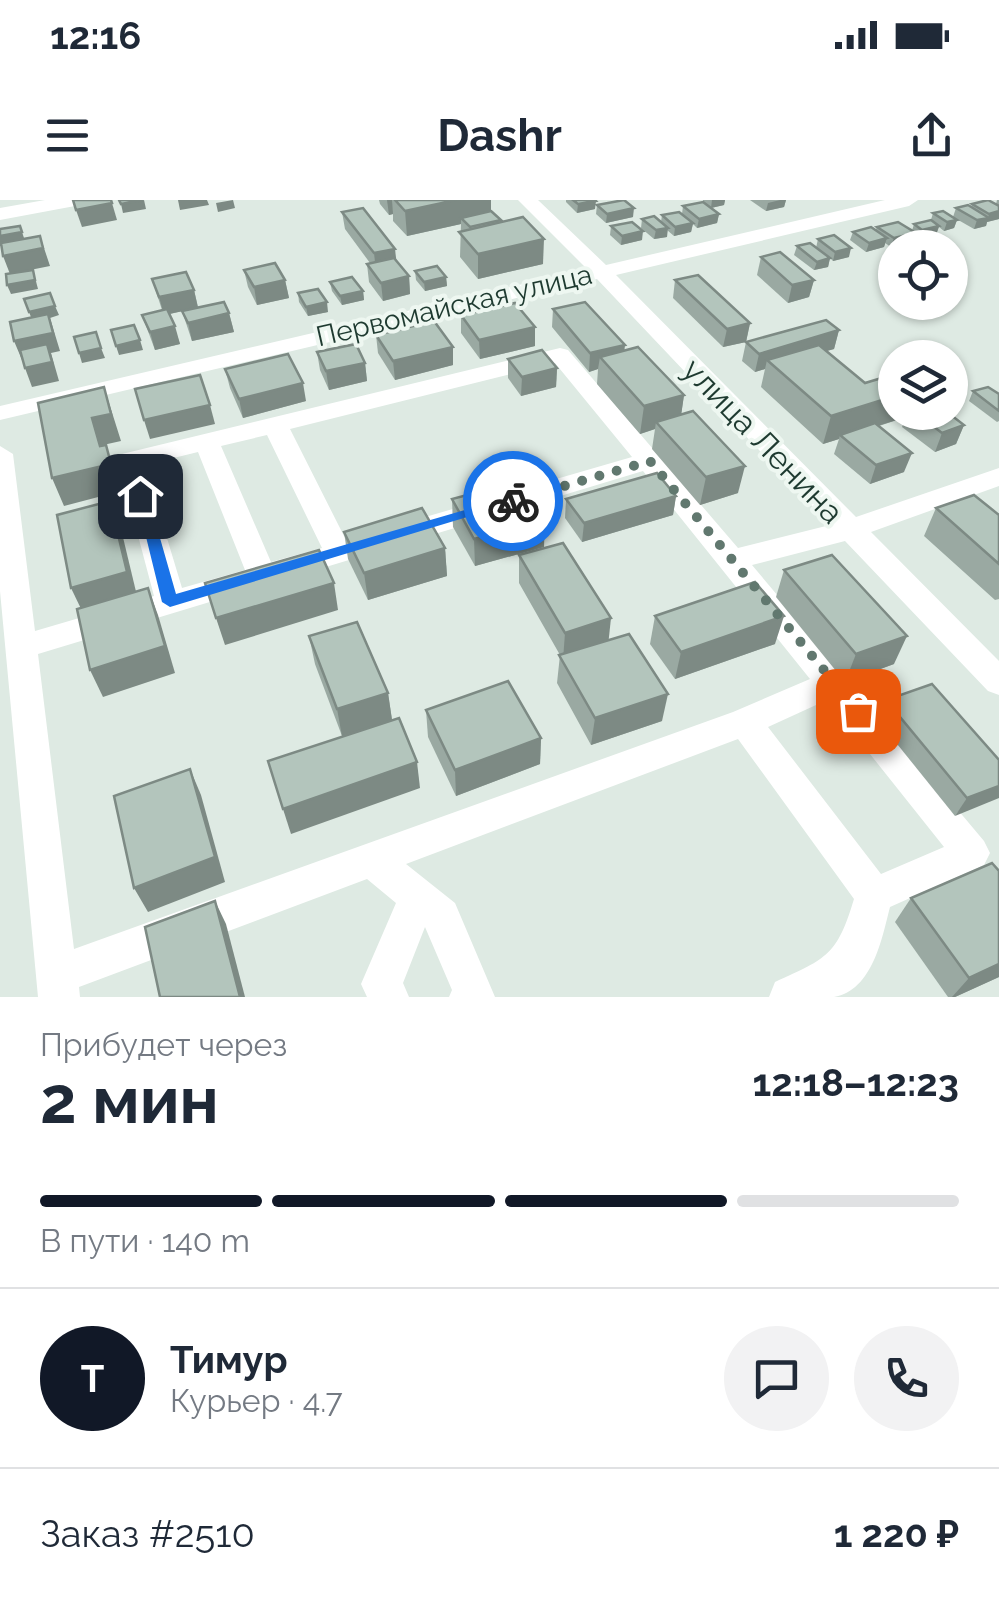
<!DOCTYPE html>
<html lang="ru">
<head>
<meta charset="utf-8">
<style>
	body { margin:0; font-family:Raleway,sans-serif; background:#f2f2f3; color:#1f2937; height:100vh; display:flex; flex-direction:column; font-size:38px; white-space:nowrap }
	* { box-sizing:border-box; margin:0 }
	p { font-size:32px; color:#747a83 }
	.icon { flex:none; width:55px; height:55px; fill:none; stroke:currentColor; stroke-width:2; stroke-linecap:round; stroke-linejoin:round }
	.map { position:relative; height:797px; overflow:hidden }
	.drawer { display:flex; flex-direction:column; background:#fff; flex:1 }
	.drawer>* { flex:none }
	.buttons { position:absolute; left:878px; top:30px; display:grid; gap:20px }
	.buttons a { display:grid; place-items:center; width:90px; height:90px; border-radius:50%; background:#fff; box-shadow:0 2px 8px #0004; font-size:50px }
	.pin { position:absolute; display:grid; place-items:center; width:85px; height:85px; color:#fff; margin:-42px; border-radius:20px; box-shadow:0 5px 15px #0006 }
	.courier { position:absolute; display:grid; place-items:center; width:100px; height:100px; margin:-50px; border:8px solid #1a73e8; border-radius:50%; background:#fff; color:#222; box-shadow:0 2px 12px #0007 }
	.summary em { font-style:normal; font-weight:700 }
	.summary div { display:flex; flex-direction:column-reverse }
	.summary { display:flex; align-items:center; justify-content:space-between; height:170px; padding:0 40px }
	h1 { font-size:65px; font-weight:700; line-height:75px }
	.bar { display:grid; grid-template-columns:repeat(4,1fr); gap:15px 10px; align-content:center; height:120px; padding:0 40px }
	.bar i { height:12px; border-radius:8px; background:#e0e1e3 }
	.bar .active { background:#111827 }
	.bar p { grid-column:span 4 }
	.line { display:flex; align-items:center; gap:25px; padding:0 40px; border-top:2px solid #e0e1e3 }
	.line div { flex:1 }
	.round { display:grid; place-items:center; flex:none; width:105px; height:105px; border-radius:52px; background:#f2f2f3 }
	.status { display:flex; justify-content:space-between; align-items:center; height:70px; padding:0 50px; background:#fff; direction:ltr }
	.status svg { height:28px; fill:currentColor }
	header { display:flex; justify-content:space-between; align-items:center; height:130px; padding:0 40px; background:#fff; font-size:45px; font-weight:700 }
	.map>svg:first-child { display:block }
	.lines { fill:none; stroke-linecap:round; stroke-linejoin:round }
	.minor { fill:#fff; fill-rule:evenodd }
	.wall { fill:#9aa9a2 }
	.shaded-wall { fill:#7d8a84 }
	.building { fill:#b3c5bc; stroke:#7d8a84; stroke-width:2.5 }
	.route { fill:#1a73e8 }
	.done { stroke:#61786f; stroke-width:10; stroke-dasharray:0 18 }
	.labels { text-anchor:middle; stroke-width:8; stroke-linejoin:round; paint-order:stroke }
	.far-street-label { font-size:28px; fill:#1e3a30; stroke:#eef7f1 }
	.street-label { font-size:32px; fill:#1e3a30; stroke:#eef7f1 }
</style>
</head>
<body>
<div class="status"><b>12:16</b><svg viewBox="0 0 49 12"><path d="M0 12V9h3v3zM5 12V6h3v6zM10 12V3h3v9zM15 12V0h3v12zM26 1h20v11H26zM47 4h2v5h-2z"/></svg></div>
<header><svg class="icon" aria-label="menu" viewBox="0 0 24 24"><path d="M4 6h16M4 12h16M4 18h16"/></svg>Dashr<svg class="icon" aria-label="share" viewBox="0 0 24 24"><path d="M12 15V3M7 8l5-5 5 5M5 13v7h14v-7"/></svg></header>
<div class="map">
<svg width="999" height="797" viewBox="0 0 999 797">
	<rect width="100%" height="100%" fill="#deeae3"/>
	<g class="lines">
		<g class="minor">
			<path d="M45,0H84L75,6L0,20V8Z"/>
			<path d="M518,0H538L606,65L885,0H918L909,6L616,75L856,317L999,268V286L871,332L999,461V495L988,491L845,341L752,365L984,641L990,653L984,665L890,707C882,738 873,790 834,797C814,797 789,797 769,797L775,782C828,758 837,755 854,699L738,539L406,664L455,703L495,797H449L452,790L425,727L403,783L409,797H367L361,784L396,703L367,679L79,787L80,797H38L0,391V246L13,254L35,431L154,396L118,260L122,254L560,148L568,150L738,348L830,325L597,79L0,220V206L587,69ZM555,163L632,257L346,340L290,229ZM267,235L322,348L271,362L221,246ZM198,252L245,370L182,388L145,265ZM643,271L810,479L733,512L74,749L38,454ZM827,500L944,647L881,674L768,527Z"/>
		</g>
	</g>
	<g class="wall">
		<path d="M379,0H491V11L501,20V23L543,64L478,79L460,57L461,24L407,36L393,21V14L389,15L380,4Z"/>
		<path d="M566,0H595V9L577,13L566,2Z"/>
		<path d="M703,0H725L724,5L711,8L719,14L717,23L697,28L693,24L691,32L674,36L667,30V37L654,39L641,28L642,19L661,22L662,15L682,14L683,6L703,2Z"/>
		<path d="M750,0H786L784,7L766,11Z"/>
		<path d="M997,0H999V19L987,22L986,26L974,29L953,17L956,8L971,7L972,4H996Z"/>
		<path d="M597,5L633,17L606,23L596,14Z"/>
		<path d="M342,12L396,61L409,76L410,94L383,101L369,82L367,64L370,63L345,29Z"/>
		<path d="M933,13L957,20L954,28L944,31L939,27L936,35L919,39L915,36L913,42L891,47L885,43L884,47L866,52L850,40L853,32L875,31L877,27L912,31L914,24L931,20Z"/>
		<path d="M611,26L642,40L621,45L610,35Z"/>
		<path d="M818,39L849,57L833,61L830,58L828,67L814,70L794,55L797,46L816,48Z"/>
		<path d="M761,57L814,80L809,97L788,103L757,75Z"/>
		<path d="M244,70L285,80L289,98L257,105L248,87Z"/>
		<path d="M415,71L446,77L447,86L425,91L416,80Z"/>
		<path d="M152,79L194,90L198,107L229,113L234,132L192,141L182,111L170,114L180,144L155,150L142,115L162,110Z"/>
		<path d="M675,80L750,123L746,142L723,147L673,98Z"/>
		<path d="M330,82L363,91L364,100L342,105L332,91Z"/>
		<path d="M298,93L328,112L308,116L299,102Z"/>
		<path d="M553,109L624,150L684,195L681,215L738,293L700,305L652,249L655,229L640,234L597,184L598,169L589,172L552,127Z"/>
		<path d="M461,115L535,146L480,159L461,133Z"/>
		<path d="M839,130L834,149L826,151L906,217L879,226L904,272L870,284L834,254L839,239L823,244L761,187L765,169L755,172L742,161L746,142Z"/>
		<path d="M376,135L453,147V165L395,180L378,153Z"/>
		<path d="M317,152L365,163L367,181L329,190L320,170Z"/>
		<path d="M508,159L557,168L556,187L521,196L508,178Z"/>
		<path d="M225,169L306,201L243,218L230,188Z"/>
		<path d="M973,191L999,194V221L997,222L969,201Z"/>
		<path d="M908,212H947L964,225L956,244L935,252L902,227Z"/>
		<path d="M676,296L673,315L582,342L565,318L566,299Z"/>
		<path d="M452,299L544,347L475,366L453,327Z"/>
		<path d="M936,308L997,314L999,313V399L995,400L924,336Z"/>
		<path d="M344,332L445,348L447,376L368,400L348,359Z"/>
		<path d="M519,355L608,440L662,521L591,545L557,483L560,455L519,383Z"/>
		<path d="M784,370L894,464L845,482L776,397Z"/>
		<path d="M655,416L775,444L675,479L650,444Z"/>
		<path d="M309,436L388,493L392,520L342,536L315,464Z"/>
		<path d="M886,500L999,560L955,616L877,519Z"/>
		<path d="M426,510L541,538L540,564L456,596L428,537Z"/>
		<path d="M911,698L999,777L955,797H948L895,722Z"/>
	</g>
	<g class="shaded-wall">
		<path d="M144,0L146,9L123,13L121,4Z"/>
		<path d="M178,0H207L209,5L180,10Z"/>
		<path d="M233,0L235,8L218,12L216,3Z"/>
		<path d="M387,0H392L393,14L389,15Z"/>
		<path d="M395,0H491V17L461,18V24L407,36L405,11Z"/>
		<path d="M712,0H725L724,5L711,8Z"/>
		<path d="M780,0H786L784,7L766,11L768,3Z"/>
		<path d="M596,1L595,9L577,13L578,4Z"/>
		<path d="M112,3L117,20L82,27L76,10Z"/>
		<path d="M634,8L633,17L606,23L607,14Z"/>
		<path d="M999,11V19L987,22L986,26L974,29L977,20L988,18L989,14Z"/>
		<path d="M719,14L717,23L697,28L699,19Z"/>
		<path d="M957,20L954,28L944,31L947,22Z"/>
		<path d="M693,23L691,32L674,36L675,27Z"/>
		<path d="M20,26L25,41L0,46V36Z"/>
		<path d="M939,26L936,35L919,39L922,30Z"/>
		<path d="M668,28L667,37L654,39L656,30Z"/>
		<path d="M643,31L642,40L621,45L622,36Z"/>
		<path d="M916,33L913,42L891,47L894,38Z"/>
		<path d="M40,36L50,66L10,74L3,56Z"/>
		<path d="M887,38L884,47L866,52L869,43Z"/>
		<path d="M544,39L543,64L478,79V54Z"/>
		<path d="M851,48L849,57L833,61L835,52Z"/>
		<path d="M395,49L397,66L376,71L374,53Z"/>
		<path d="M830,58L828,67L814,70L817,62Z"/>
		<path d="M33,70L38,89L11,94L7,85Z"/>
		<path d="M409,76L410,94L383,101L381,83Z"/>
		<path d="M446,77L447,86L425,91L424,82Z"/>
		<path d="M285,80L289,98L257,105L254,87Z"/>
		<path d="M814,80L809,97L788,103L792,85Z"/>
		<path d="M194,90L198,108L164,115L159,97Z"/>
		<path d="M363,91L364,100L342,105L340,96Z"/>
		<path d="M327,102L328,112L308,116L306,107Z"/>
		<path d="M55,106L59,115L50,118L60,151L51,153L59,181L32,187L25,168L49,154L22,160L14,141L33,122L29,112Z"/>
		<path d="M229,113L234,132L192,141L188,123Z"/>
		<path d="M750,123L746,142L723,147L727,129Z"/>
		<path d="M175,126L180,144L155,150L150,132Z"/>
		<path d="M535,127V146L480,159L479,140Z"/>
		<path d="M839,130L834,149L774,166L767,160L765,169L755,172L759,154Z"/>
		<path d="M140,140L143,150L119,155L116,146Z"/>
		<path d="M625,145L623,163L600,157L598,169L589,172L590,153Z"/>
		<path d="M453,147V165L395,180L393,161Z"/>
		<path d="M101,148L105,158L82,163L79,153Z"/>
		<path d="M365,163L367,181L329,190L326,171Z"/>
		<path d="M557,168L556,187L521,196L522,177Z"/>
		<path d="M303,183L306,201L243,218L239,199Z"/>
		<path d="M104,187L121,241L103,245H106L121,291L64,306L52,278L100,246L92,218Z"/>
		<path d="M684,195L680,223L656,222L655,229L640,234L644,206Z"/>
		<path d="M895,196V212H908L906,217L843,237L840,235L839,239L823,244L831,216Z"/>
		<path d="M210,205L215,224L150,239L144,220Z"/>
		<path d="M964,225L956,244L935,252L942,233Z"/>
		<path d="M912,253L904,272L870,284L876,265Z"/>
		<path d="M745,266L738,293L700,305L706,277Z"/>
		<path d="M676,296L673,315L582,342L584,323Z"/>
		<path d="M110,301L121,329L138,400L84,415L71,388Z"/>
		<path d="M545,319L544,347L475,366L474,339Z"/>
		<path d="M445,348L447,376L368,400L364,373Z"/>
		<path d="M334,383L338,410L225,445L216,418Z"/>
		<path d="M148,388L158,415L175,473L103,497L90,470Z"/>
		<path d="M784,416L775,444L675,479L681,452Z"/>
		<path d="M611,418L608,446L563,460L565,433Z"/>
		<path d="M907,436L894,464L845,482L856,454Z"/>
		<path d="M388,493L392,520L342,536L337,509Z"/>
		<path d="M668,494L662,521L591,545L595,518Z"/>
		<path d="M541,538L540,564L456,596L455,570Z"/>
		<path d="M417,562L420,588L291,634L283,609Z"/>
		<path d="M190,569L201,595L225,682L148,712L134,688Z"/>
		<path d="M999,586V598L955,616L967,598Z"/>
		<path d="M215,701L226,724L245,797H240Z"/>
		<path d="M999,764V777L955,797H952L969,778Z"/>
	</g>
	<g class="building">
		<path d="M73,0H111L112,3L76,10Z"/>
		<path d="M119,0H143L121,4Z"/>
		<path d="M395,0H456L405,11Z"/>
		<path d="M573,0H595L596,1L578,4Z"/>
		<path d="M624,0L634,8L607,14L597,5Z"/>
		<path d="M988,0L999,6V11L989,14L972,4Z"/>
		<path d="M703,2L719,14L699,19L683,6Z"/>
		<path d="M968,5L989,18L977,20L956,8Z"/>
		<path d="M363,8L395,49L374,53L342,12Z"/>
		<path d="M491,11L501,20L470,27L461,18Z"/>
		<path d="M943,11L957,20L947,22L933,13Z"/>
		<path d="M679,12L693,23L675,27L662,15Z"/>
		<path d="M654,16L668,28L656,30L642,19Z"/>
		<path d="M523,17L544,39L478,54L459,32Z"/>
		<path d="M931,20L939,26L922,30L914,24Z"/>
		<path d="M632,22L643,31L622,36L611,26Z"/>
		<path d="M898,22L916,33L894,38L877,27Z"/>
		<path d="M20,26L22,32L0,36V29Z"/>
		<path d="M871,27L887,38L869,43L853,32Z"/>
		<path d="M834,35L851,48L835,52L818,39Z"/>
		<path d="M40,36L43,48L3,56L1,43Z"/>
		<path d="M810,43L830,58L817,62L797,46Z"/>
		<path d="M780,52L814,80L792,85L761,57Z"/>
		<path d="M394,58L409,76L381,83L367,64Z"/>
		<path d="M275,63L285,80L254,87L244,70Z"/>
		<path d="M437,66L446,77L424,82L415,71Z"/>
		<path d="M33,70L35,80L7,85L6,74Z"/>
		<path d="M186,72L194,90L159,97L152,79Z"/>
		<path d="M698,75L750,123L727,129L675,80Z"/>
		<path d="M352,77L363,91L340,96L330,82Z"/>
		<path d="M318,89L327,102L306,107L298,93Z"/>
		<path d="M50,93L55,106L29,112L24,99Z"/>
		<path d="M224,102L229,113L188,123L182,111Z"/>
		<path d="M585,102L625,145L590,153L553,109Z"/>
		<path d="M515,103L535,127L479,140L461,115Z"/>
		<path d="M167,109L175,126L150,132L142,115Z"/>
		<path d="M48,114L53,133L14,141L10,122Z"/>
		<path d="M826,120L839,130L759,154L746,142Z"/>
		<path d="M434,121L453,147L393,161L376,135Z"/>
		<path d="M134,125L140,140L116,146L111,130Z"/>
		<path d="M96,132L101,148L79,153L74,137Z"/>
		<path d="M47,144L52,162L25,168L20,150Z"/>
		<path d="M356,144L365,163L326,171L317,152Z"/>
		<path d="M819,145L865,183L895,174V196L831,216L767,160Z"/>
		<path d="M638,147L684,195L644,206L600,157Z"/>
		<path d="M542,150L557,168L522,177L508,159Z"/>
		<path d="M288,154L303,183L239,199L225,169Z"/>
		<path d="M200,175L210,205L144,220L135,189Z"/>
		<path d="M104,187L111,214L92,218L100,246L106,245L111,264L52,278L38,203Z"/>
		<path d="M988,187L999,194V211L973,191Z"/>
		<path d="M693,211L745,266L706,277L656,222Z"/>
		<path d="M915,212H947L964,225L942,233Z"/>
		<path d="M875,223L912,253L876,265L840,235Z"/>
		<path d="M657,273L676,296L584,323L566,299Z"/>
		<path d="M520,281L545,319L474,339L452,299Z"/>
		<path d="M974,295L999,315V364L936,308Z"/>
		<path d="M110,301L127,372L71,388L57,315Z"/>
		<path d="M422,308L445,348L364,373L344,332Z"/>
		<path d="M563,343L611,418L565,433L519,355Z"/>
		<path d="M319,350L334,383L216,418L205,383Z"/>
		<path d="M832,355L907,436L856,454L784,370Z"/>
		<path d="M755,382L784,416L681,452L655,416Z"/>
		<path d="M148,388L165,446L90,470L77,409Z"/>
		<path d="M357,422L388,493L337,509L309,436Z"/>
		<path d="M629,434L668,494L595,518L559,455Z"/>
		<path d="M508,481L541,538L455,570L426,510Z"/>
		<path d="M932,484L999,560V586L967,598L886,500Z"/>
		<path d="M399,518L417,562L283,609L268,561Z"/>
		<path d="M190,569L215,657L134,688L114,596Z"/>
		<path d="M992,663L999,671V764L969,778L911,698Z"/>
		<path d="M215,701L240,797H160L145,727Z"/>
	</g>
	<path class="route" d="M135,292L148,296L176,394L513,296L520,301L170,407L162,402Z"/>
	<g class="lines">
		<path class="done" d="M513,301L650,261L858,511"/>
	</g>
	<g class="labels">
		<g class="far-street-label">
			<text transform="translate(454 105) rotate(-13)" y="10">Первомайская улица</text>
		</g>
		<g class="street-label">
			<text transform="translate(763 241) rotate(46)" y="11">улица Ленина</text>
		</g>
	</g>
</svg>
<div class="buttons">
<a><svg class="icon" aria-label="locate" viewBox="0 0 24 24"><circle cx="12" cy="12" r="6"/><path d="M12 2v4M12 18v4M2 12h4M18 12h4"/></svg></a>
<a><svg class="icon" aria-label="layers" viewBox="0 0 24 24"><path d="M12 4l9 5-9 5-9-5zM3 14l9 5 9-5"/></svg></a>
</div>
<div class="pin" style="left:858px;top:511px;background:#ea580c"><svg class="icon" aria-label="bag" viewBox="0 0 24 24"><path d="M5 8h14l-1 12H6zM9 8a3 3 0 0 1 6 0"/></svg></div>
<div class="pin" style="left:140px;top:296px;background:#1f2937"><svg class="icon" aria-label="home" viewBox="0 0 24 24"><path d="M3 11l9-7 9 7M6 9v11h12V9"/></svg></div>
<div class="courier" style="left:513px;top:301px"><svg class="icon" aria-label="bike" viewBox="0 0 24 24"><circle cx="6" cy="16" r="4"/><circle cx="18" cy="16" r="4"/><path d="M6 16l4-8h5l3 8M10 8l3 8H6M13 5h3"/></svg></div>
</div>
<section class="drawer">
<div class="summary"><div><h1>2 мин</h1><p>Прибудет через</p></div><em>12:18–12:23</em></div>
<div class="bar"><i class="active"></i><i class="active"></i><i class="active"></i><i></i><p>В пути · 140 m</p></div>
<div class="line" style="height:180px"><b class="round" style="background:#111827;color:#fff">Т</b><div><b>Тимур</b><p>Курьер · 4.7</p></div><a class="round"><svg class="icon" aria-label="chat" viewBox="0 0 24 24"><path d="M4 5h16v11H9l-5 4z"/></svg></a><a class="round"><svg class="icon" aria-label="phone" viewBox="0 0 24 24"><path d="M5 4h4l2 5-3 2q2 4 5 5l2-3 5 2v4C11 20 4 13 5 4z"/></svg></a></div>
<div class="line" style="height:130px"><div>Заказ #2510</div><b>1 220 ₽</b></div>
</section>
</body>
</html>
